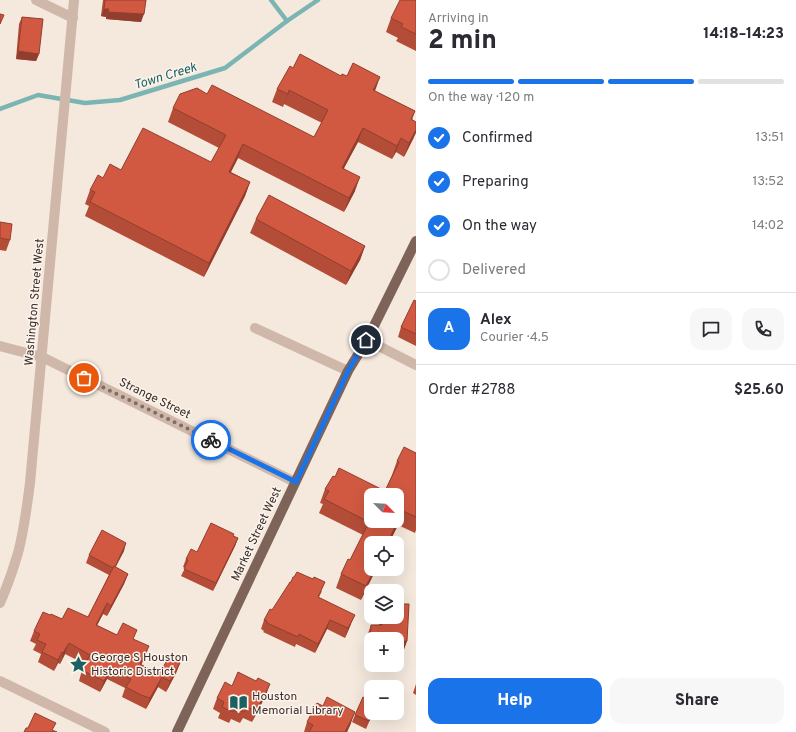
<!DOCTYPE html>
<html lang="en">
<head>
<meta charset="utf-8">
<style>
	body { margin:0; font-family:Overpass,sans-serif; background:#f7f7f7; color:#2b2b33; height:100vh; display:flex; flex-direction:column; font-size:15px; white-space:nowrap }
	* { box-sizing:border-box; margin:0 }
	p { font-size:13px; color:#7c7c81 }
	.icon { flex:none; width:22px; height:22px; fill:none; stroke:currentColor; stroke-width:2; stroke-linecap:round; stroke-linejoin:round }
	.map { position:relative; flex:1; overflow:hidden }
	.panel { display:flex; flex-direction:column; background:#fff; width:380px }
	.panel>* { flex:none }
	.needle { width:26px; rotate:114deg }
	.controls { position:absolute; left:364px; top:488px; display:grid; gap:8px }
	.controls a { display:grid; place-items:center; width:40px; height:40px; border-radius:8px; background:#fff; box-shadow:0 4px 16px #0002; font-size:20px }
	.pin { position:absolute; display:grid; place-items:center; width:34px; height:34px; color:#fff; margin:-17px; border:2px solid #fff; border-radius:50%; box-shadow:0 1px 4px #0007 }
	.courier { position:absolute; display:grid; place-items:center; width:40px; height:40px; margin:-20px; border:3px solid #1a73e8; border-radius:50%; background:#fff; color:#222; box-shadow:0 1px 5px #0007 }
	.headline em { font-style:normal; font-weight:800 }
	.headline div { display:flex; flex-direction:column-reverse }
	.headline { display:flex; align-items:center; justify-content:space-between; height:68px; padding:0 12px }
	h1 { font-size:26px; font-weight:800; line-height:30px }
	.bar { display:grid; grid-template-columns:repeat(4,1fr); gap:6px 4px; align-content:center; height:48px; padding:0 12px }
	.bar i { height:5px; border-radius:3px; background:#e1e1e2 }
	.bar .selected { background:#1a73e8 }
	.bar p { grid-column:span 4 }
	.line { display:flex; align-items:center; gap:10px; padding:0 12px; border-top:1px solid #e1e1e2 }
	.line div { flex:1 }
	.round { display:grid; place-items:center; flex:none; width:42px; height:42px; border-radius:12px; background:#f7f7f7 }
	ol { padding:0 12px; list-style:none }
	li { display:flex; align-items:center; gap:12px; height:44px }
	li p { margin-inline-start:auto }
	li .icon { padding:4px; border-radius:50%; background:#1a73e8; color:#fff; stroke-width:4 }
	li:last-child { color:#7c7c81 }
	li i { width:22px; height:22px; border:2px solid #e1e1e2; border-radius:50% }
	.primary-button { display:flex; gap:8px; margin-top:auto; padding:8px 12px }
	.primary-button a { flex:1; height:46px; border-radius:12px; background:#1a73e8; color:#fff; font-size:16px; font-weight:800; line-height:46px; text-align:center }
	.primary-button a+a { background:#f7f7f7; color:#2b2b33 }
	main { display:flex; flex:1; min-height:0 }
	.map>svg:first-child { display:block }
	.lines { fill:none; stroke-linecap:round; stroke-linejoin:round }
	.stream { stroke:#7ab5b3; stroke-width:4.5 }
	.minor { stroke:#cfb7a9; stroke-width:10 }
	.major { stroke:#7e6359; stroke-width:10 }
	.wall { fill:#b44d38 }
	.shaded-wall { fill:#923e2e }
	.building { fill:#d15941; stroke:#923e2e; fill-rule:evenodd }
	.done { stroke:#7c6f68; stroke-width:4; stroke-dasharray:0 7.2 }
	.route { stroke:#1a73e8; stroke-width:5 }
	.labels { text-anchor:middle; stroke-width:3; stroke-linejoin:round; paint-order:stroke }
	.street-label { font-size:12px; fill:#3b2e29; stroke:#fcf3ec }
	.poi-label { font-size:12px; fill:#3b2e29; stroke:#fcf3ec; text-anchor:start }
	.water-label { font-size:13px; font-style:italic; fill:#1a6161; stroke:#fcf3ec }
</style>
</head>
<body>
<main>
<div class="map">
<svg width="416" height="732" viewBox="0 0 416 732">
	<rect width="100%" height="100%" fill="#f5e9de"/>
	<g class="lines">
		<g class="stream">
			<path d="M271,0L287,21"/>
			<path d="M0,109L38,95L85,103L120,100L225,68L287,21L318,0"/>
		</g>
		<g class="minor">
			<path d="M36,0L73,18"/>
			<path d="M255,328L348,371"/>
			<path d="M367,340L416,365"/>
			<path d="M0,346L42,357L295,482"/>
			<path d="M0,603C7,587 13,570 18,553C24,531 27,506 30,483L74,0"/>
			<path d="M0,681L105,732"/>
		</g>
		<path class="major" d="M177,732L348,371L367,340L416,241"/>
	</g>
	<g class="wall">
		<path d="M103,0H146L141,22L106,19V17L101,16Z"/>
		<path d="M416,0V51L396,41L398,38L386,32L391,18Z"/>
		<path d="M22,17L39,54L36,61L16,59L19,24Z"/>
		<path d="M293,68L341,76L375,91L415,111L412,120L414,137L404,157L396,152L392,159L358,142L344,168L355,191L344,212L238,158L231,172L250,182L245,196L204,277L85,216L89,206L85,204L90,190L103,178L121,170L211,162L219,148L168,122L173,108L207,94L314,137L322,123L284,104L283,107L272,102L277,89Z"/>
		<path d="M256,219L365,246L360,260L346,285L250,233Z"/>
		<path d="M0,222L10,240L6,251L0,250Z"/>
		<path d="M416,301V346L398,337L401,327Z"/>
		<path d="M416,453V530L415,533L398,525L361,600L336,588L341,574L350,560L363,535L319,513L323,504L320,503L325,489L385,491L392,475L397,461Z"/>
		<path d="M233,536L238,538L235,546L213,591L181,576L185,568L183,567L186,559L197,552Z"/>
		<path d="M124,551L115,567L128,574L124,584L107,616L103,614L97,625L117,635L134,639L145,657L141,665L159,674L180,663L176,673L166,692L158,687L146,709L122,697L125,688L107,679L100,692L79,681L82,670L85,664L65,654L60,664L58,663L54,671L38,662L41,654L33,650L36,644L30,641L34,631L50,615L62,619L88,617L109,575L86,563L89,555Z"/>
		<path d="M322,591L319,597L351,624L345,638L327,629L315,653L296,644L295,647L263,632L264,631L261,629L264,620L272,610Z"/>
		<path d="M379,617H397L407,641L403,652H397V639H371V651H366L367,636L371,625H379Z"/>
		<path d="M416,684V695L413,693Z"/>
		<path d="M232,686L266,695L252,722L243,718L240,723L231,719L229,723L218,718L220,713L213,709L217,698Z"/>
		<path d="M373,713L366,729L352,722L355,715Z"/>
		<path d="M307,722L351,723L347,732H304Z"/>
	</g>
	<g class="shaded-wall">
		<path d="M104,9H109L106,17L101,16Z"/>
		<path d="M108,12L144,14L141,22L106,19Z"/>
		<path d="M18,51L39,54L36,61L16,59Z"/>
		<path d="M380,77L375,91L373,90Z"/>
		<path d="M289,90L284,104L283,107L288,94Z"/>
		<path d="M363,128L358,142L337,181L342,168Z"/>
		<path d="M416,130V133L404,157L409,143Z"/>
		<path d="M401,138L396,152L392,159L397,146Z"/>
		<path d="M243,144L238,158L224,185L229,172Z"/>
		<path d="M360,177L355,191L344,212L349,198Z"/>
		<path d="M250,182L245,196L204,277L209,263Z"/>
		<path d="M365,246L360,260L346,285L351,271Z"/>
		<path d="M403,511L398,525L389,543H387Z"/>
		<path d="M238,538L235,546L213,591L216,583Z"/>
		<path d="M126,543L124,551L111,576L114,568Z"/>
		<path d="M375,569H376L361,600L366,586Z"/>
		<path d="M128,574L124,584L107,616L111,606Z"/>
		<path d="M107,603L103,614L92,635L96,625Z"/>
		<path d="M355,615L351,624L345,638L348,628Z"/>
		<path d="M330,620L327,629L315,653L318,644Z"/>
		<path d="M370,640H371V651H366Z"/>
		<path d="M397,641H407L403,652H397Z"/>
		<path d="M69,643L65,654L60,664L63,653Z"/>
		<path d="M149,646L145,657L136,674L140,664Z"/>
		<path d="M62,652L58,663L54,671L58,660Z"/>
		<path d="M180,663L176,673L166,692L170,681Z"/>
		<path d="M111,669L107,679L100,692L104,681Z"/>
		<path d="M162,677L158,687L146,709L150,698Z"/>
		<path d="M270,684L266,695L252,722L256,711Z"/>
		<path d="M355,712L351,723L347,732H345Z"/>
	</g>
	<g class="building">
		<path d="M105,0H146L144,14L108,12L109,9H104Z"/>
		<path d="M400,0H416V34L401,27L403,24L391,18Z"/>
		<path d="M0,14L4,15L0,24Z"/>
		<path d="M22,17L43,19L39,54L18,51Z"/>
		<path d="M300,54L341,76L342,74L347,76L353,63L380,77L373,90L415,111L411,119L416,122V130L409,143L401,138L397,146L363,128L342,168L360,177L349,198L243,144L229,172L250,182L209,263L90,202L95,192L90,190L98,175L103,178L110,164L121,170L143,128L211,162L226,135L173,108L180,94L197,88L207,94L212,85L314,137L328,110L289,90L288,94L277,89L290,66L293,68Z"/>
		<path d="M269,195L365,246L351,271L256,219Z"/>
		<path d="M0,222L12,224L10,240L0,238Z"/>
		<path d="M414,300L416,301V334L401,327Z"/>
		<path d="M404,447L416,453V517L403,511L387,543H371V569H375L366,586L341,574L348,559L350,560L369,522L324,499L329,491L325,489L333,476L335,477L339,468L385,491L399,462L397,461ZM371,495H397V521H371Z"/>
		<path d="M211,523L234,534L233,536L238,538L216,583L184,569L188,560L186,559L191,549L197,552Z"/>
		<path d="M102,530L126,543L115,567L114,566L113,568L89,555Z"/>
		<path d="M114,566L128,574L111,606L107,603L96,625L117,635L123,623L137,630L133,639L149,646L140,664L159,674L169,657L180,663L170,681L162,677L150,698L141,695L126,687L131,679L111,669L104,681L82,670L90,655L69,643L63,653L62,652L58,660L42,652L46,644L37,640L40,634L34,631L43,612L50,615L51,614L62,619L68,608L88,617Z"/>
		<path d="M297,572L313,579L314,577L325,582L318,597L355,615L348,628L330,620L318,644L299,634L298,637L267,623V621L264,620L270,609L272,610L290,582H291L293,577H294Z"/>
		<path d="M397,604H409L407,641H397V639H371V640H370L371,625H382L383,617H397Z"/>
		<path d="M238,672L256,681L258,678L270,684L256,711L247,707L244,712L235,708L233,712L222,707L224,702L217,698L225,682L232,686Z"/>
		<path d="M327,697L355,712L345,732H309L313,725L307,722L317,703L323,706Z"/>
		<path d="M363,697L371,701V713H373L369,721L355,715Z"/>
		<path d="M35,713L56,723L52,730L57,732H24L26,728H28Z"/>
	</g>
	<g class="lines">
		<path class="done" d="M84,378L211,440"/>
		<path class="route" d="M211,440L296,482L348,371L366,340"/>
	</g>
	<defs>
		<symbol id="sight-bare" viewBox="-9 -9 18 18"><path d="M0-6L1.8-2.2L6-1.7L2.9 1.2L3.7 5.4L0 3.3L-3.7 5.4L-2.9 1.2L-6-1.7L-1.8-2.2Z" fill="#1a6161" stroke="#fcf3ec" stroke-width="2.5" paint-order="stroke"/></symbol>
		<symbol id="library-bare" viewBox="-9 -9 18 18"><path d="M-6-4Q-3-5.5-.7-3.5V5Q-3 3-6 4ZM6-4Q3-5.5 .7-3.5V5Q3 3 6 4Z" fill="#1a6161" stroke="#fcf3ec" stroke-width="2.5" paint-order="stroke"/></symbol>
	</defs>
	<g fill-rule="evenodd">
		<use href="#sight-bare" x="66" y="652" width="25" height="25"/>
		<use href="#library-bare" x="226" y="690" width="25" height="25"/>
	</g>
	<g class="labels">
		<g class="street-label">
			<text transform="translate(34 302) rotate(-85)" y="4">Washington Street West</text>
			<text transform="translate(155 398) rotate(26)" y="4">Strange Street</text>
			<text transform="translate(256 534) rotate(-65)" y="4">Market Street West</text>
		</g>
		<g class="poi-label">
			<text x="91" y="661">George S Houston<tspan x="91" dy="14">Historic District</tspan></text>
			<text x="252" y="700">Houston<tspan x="252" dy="14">Memorial Library</tspan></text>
		</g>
		<g class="water-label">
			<text transform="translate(165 75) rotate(-17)" y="5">Town Creek</text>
		</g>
	</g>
</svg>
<div class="controls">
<a><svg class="needle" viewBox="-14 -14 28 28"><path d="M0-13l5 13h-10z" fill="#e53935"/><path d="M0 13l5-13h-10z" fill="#7c7c81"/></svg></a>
<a><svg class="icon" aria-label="locate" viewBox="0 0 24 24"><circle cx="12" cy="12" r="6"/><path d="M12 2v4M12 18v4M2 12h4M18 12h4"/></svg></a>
<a><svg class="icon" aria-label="layers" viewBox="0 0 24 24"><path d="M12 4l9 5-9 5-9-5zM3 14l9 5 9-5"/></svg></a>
<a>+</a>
<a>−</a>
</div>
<div class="pin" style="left:84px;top:378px;background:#ea580c"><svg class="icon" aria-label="bag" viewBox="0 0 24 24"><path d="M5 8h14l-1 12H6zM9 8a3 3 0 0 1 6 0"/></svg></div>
<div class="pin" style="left:366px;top:340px;background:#1f2937"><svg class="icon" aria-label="home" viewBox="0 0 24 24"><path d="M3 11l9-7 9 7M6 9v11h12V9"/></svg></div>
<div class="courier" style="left:211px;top:440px"><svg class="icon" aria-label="bike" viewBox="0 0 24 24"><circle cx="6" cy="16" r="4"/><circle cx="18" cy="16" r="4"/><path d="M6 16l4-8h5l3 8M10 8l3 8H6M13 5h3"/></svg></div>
</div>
<section class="panel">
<div class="headline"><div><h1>2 min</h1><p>Arriving in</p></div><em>14:18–14:23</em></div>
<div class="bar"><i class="selected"></i><i class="selected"></i><i class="selected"></i><i></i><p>On the way · 120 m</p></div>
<ol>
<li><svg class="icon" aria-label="check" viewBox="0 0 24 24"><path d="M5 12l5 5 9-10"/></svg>Confirmed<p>13:51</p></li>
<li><svg class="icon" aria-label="check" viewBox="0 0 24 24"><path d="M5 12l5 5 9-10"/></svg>Preparing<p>13:52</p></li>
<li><svg class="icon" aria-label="check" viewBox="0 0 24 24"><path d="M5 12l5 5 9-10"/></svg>On the way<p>14:02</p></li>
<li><i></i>Delivered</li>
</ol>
<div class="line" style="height:72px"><b class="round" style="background:#1a73e8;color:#fff">A</b><div><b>Alex</b><p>Courier · 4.5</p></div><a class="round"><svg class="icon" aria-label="chat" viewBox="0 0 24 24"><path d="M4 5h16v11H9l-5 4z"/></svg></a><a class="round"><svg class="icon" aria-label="phone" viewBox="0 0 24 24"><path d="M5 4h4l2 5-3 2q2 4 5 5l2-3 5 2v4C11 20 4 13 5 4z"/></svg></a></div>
<div class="line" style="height:52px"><div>Order #2788</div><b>$25.60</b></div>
<div class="primary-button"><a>Help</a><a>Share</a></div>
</section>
</main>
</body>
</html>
